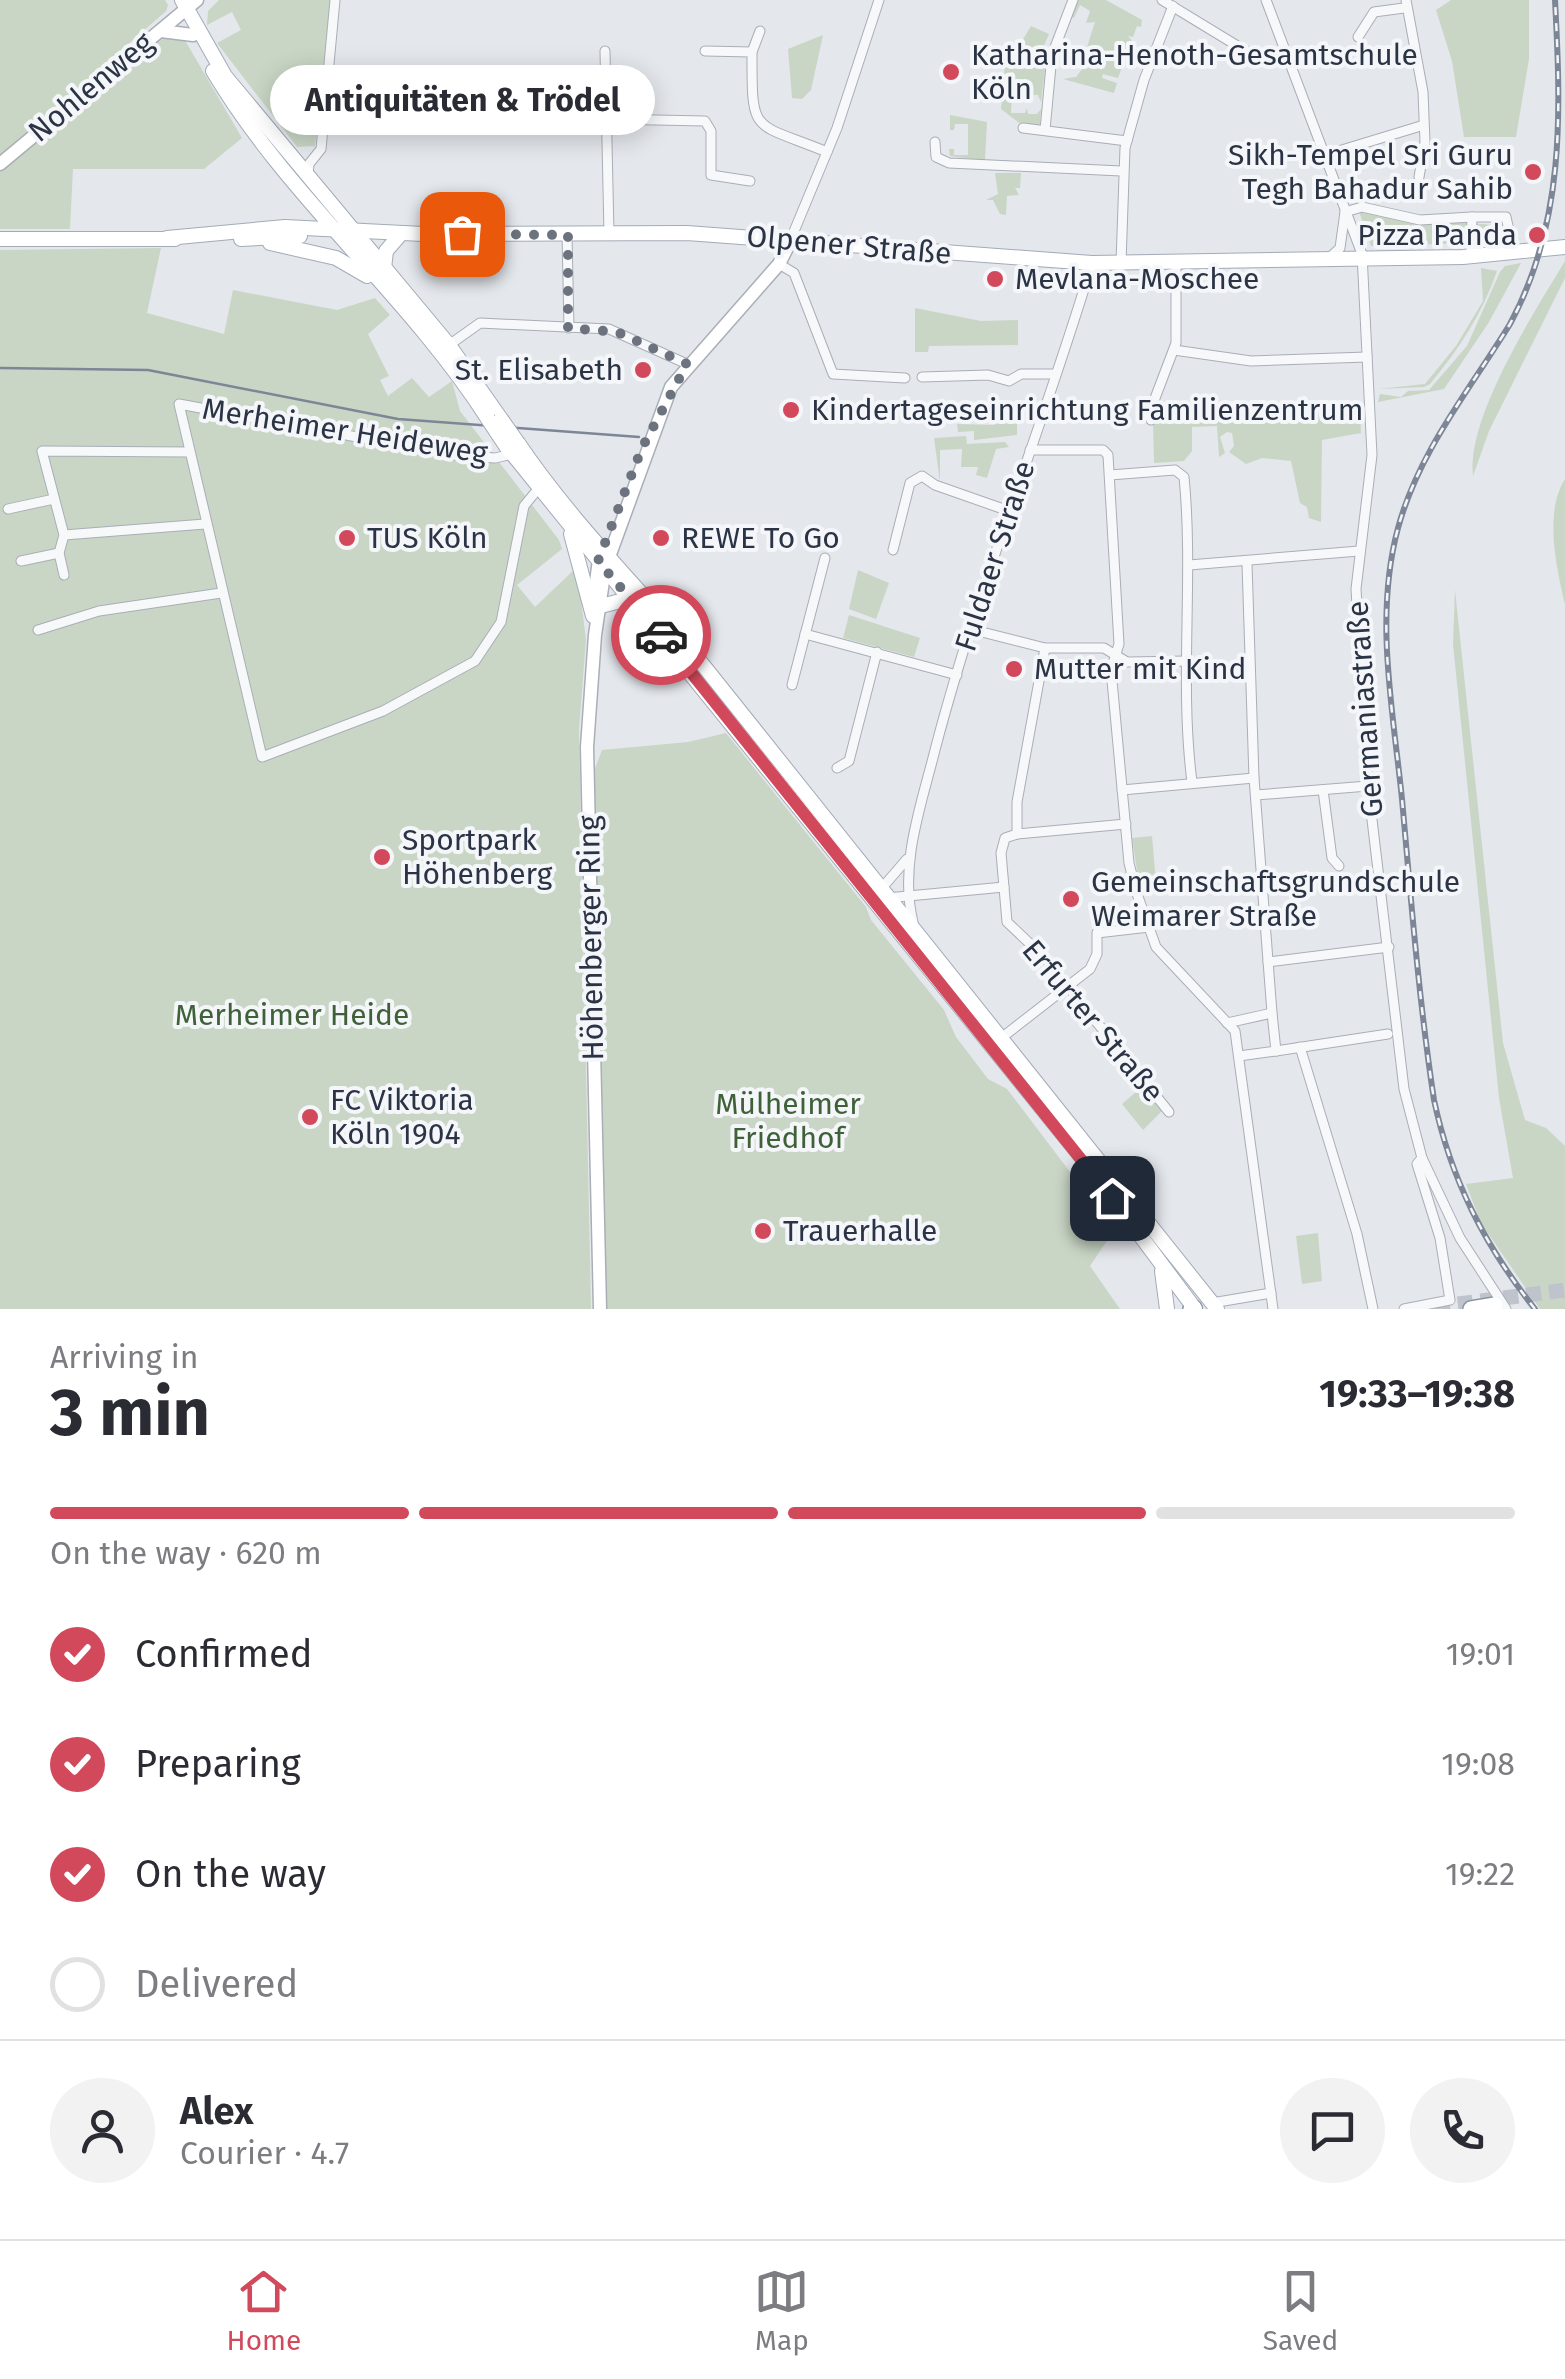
<!DOCTYPE html>
<html lang="en">
<head>
<meta charset="utf-8">
<style>
	body { margin:0; font-family:"Fira Sans",sans-serif; background:#f2f2f3; color:#2b2b33; height:100vh; display:flex; flex-direction:column; font-size:38px; white-space:nowrap }
	* { box-sizing:border-box; margin:0 }
	p { font-size:32px; color:#7c7c81 }
	.icon { flex:none; width:55px; height:55px; fill:none; stroke:currentColor; stroke-width:2; stroke-linecap:round; stroke-linejoin:round }
	.map { position:relative; height:1309px; overflow:hidden }
	.drawer { display:flex; flex-direction:column; background:#fff; flex:1 }
	.drawer>* { flex:none }
	.pin { position:absolute; display:grid; place-items:center; width:85px; height:85px; color:#fff; margin:-42px; border-radius:20px; box-shadow:0 5px 15px #0006 }
	.courier { position:absolute; display:grid; place-items:center; width:100px; height:100px; margin:-50px; border:8px solid #d1495b; border-radius:50%; background:#fff; color:#222; box-shadow:0 2px 12px #0007 }
	.bubble { position:absolute; height:70px; border-radius:35px; background:#fff; box-shadow:0 5px 25px #0003; font-size:32px; font-weight:700; line-height:70px; text-align:center }
	.head em { font-style:normal; font-weight:700 }
	.head div { display:flex; flex-direction:column-reverse }
	.head { display:flex; align-items:center; justify-content:space-between; height:170px; padding:0 50px }
	h1 { font-size:65px; font-weight:700; line-height:75px }
	.bar { display:grid; grid-template-columns:repeat(4,1fr); gap:15px 10px; align-content:center; height:120px; padding:0 50px }
	.bar i { height:12px; border-radius:8px; background:#e1e1e2 }
	.bar .current { background:#d1495b }
	.bar p { grid-column:span 4 }
	.line { display:flex; align-items:center; gap:25px; padding:0 50px; border-top:2px solid #e1e1e2 }
	.line div { flex:1 }
	.round { display:grid; place-items:center; flex:none; width:105px; height:105px; border-radius:52px; background:#f2f2f3 }
	ol { padding:0 50px; list-style:none }
	li { display:flex; align-items:center; gap:30px; height:110px }
	li p { margin-inline-start:auto }
	li .icon { padding:10px; border-radius:50%; background:#d1495b; color:#fff; stroke-width:4 }
	li:last-child { color:#7c7c81 }
	li i { width:55px; height:55px; border:5px solid #e1e1e2; border-radius:50% }
	.tab-bar { display:flex; justify-content:space-around; align-items:center; height:140px; border-top:2px solid #e1e1e2; background:#fff; font-size:28px; color:#7c7c81 }
	.tab-bar a { display:grid; justify-items:center; gap:5px }
	.tab-bar .current { color:#d1495b }
	.map>svg:first-child { display:block }
	.green { fill:#c9d6c5 }
	.lines { fill:none; stroke-linecap:round; stroke-linejoin:round }
	.highway-tunnel { stroke:#bfc3cb; stroke-width:15; stroke-dasharray:15 8; stroke-linecap:butt }
	.street-casing { stroke:#a9aeb7; stroke-width:11 }
	.secondary-casing { stroke:#a9aeb7; stroke-width:15 }
	.primary-casing { stroke:#a3abb8; stroke-width:16 }
	.highway-casing { stroke:#8b94a3; stroke-width:18 }
	.street { stroke:#f7f8fa; stroke-width:9 }
	.secondary { stroke:#fff; stroke-width:12 }
	.primary { stroke:#fff; stroke-width:14 }
	.highway { stroke:#fff; stroke-width:15 }
	.tram { stroke:#7d8696; stroke-width:2.5 }
	.rail-casing { stroke:#7d8696; stroke-width:6 }
	.rail { stroke:#f4f6f9; stroke-width:2.5; stroke-dasharray:8; stroke-linecap:butt }
	.primary-bridge-casing { stroke:#a3abb8; stroke-width:16; stroke-linecap:butt }
	.primary-bridge { stroke:#fff; stroke-width:14 }
	.done { stroke:#6c737f; stroke-width:10; stroke-dasharray:0 18 }
	.route { stroke:#d1495b; stroke-width:12 }
	.poi-dot { fill:#d1495b; stroke:#f4f6f9; stroke-width:4 }
	.labels { text-anchor:middle; stroke-width:8; stroke-linejoin:round; paint-order:stroke }
	.poi-label { font-size:30px; fill:#2b3445; stroke:#f4f6f9; text-anchor:start }
	.street-label { font-size:30px; fill:#2b3445; stroke:#f4f6f9 }
	.park-label { font-size:30px; fill:#3f6138; stroke:#f4f6f9 }
</style>
</head>
<body>
<div class="map">
<svg width="1565" height="1309" viewBox="0 0 1565 1309">
	<rect width="100%" height="100%" fill="#e4e7ec"/>
	<g class="green">
		<path d="M0,0H165L168,5L166,11L0,157Z"/>
		<path d="M219,0H331L315,146L297,147L217,43L241,30L232,12L207,25L208,11Z"/>
		<path d="M1078,0H1106L1142,20L1141,27L1137,26L1133,37L1128,36L1132,41L1127,55L1111,50L1110,54L1125,59L1118,78L1103,74L1102,78L1117,83L1114,93L1063,79L1076,77L1090,59L1086,50L1095,22L1086,23L1090,11L1080,5L1074,18L1070,17Z"/>
		<path d="M1451,0H1529V59L1516,137H1464L1452,61L1436,10Z"/>
		<path d="M1031,26L1049,34L1040,55L1046,61L1041,102L1038,95H1029L1027,101L1026,95L1012,94L1011,113H1025L1027,108L1028,114H1037L1041,109L1040,126L1022,125L1001,109L1006,54L1033,55L1015,53Z"/>
		<path d="M169,34L183,37L242,138L204,169H73L70,229H0V171L79,102Z"/>
		<path d="M823,35L811,90L802,99L792,98L788,49Z"/>
		<path d="M950,115L987,122L985,161L950,156L949,149H954V155H968V124H955L954,130H950Z"/>
		<path d="M988,173H1021L1020,188H1015L1019,195L1007,196L1006,215L1000,214L993,200H986L998,194L995,173Z"/>
		<path d="M1359,211L1437,225L1443,221L1506,226L1509,242L1371,246Z"/>
		<path d="M161,248L147,313L224,334L233,290L337,310L375,298L390,315L368,334L389,376L380,380L388,396L412,378L429,397L452,381L460,411L559,540L562,549L517,585L535,607L577,567L586,640L579,729L591,1309H0V250Z"/>
		<path d="M1565,261V278L1489,431L1473,476C1466,418 1535,311 1565,261Z"/>
		<path d="M1521,263L1489,322L1444,389L1378,402L1380,394L1401,397L1408,391L1429,390L1467,346L1500,272L1505,266Z"/>
		<path d="M1481,268L1497,271C1482,314 1459,349 1430,384L1424,387L1378,389L1425,384L1456,346L1483,301Z"/>
		<path d="M915,308L981,321L1018,320V345L929,346L928,352H915Z"/>
		<path d="M1360,410L1361,433L1322,440L1321,522L1309,518L1307,507L1300,503L1291,461L1262,458L1246,464L1229,452L1234,446L1232,433L1227,432L1220,437L1225,453L1219,457L1217,426L1192,427V451L1184,461L1154,463L1153,422H1212Z"/>
		<path d="M1017,419V435L974,440V431L958,432L957,424L995,425L996,420Z"/>
		<path d="M966,436L967,444L1005,442L1009,447L996,449L987,478L976,475L978,467H961L962,449L940,450V482L934,438Z"/>
		<path d="M1565,479V604C1556,567 1544,512 1565,479Z"/>
		<path d="M858,570L889,583L876,619L849,609Z"/>
		<path d="M1455,590L1503,1043L1525,1120L1546,1128L1565,1146V1309H1540L1481,1223L1466,1184L1513,1178L1499,1098L1453,644Z"/>
		<path d="M849,615L920,638L914,657L843,638Z"/>
		<path d="M726,733L866,907L871,920L944,1010L956,1037L988,1079L1007,1089L1114,1230L1090,1266L1120,1309H606L594,771L602,750L688,742Z"/>
		<path d="M1152,836L1156,883H1139L1132,838Z"/>
		<path d="M1143,1086L1162,1111L1143,1130L1122,1104Z"/>
		<path d="M1318,1233L1322,1281L1302,1284L1296,1236Z"/>
	</g>
	<g class="lines">
		<path class="highway-tunnel" d="M1435,1307L1565,1290"/>
		<defs>
			<g id="street">
				<path d="M1162,0L1254,56L1285,53"/>
				<path d="M1266,0L1362,254L1372,455L1356,589L1368,786L1404,1089L1422,1158L1460,1238L1506,1309"/>
				<path d="M1406,0L1423,92L1425,142L1419,177"/>
				<path d="M1358,37L1374,12L1404,8"/>
				<path d="M605,51L609,234"/>
				<path d="M705,51L752,52C752,136 751,121 827,152"/>
				<path d="M752,52L760,31"/>
				<path d="M607,119L705,121L711,131V175L750,181"/>
				<path d="M1023,128L1127,141"/>
				<path d="M1045,130L1052,55L1073,0"/>
				<path d="M935,142L936,157L949,163L1121,171"/>
				<path d="M1322,156L1424,125"/>
				<path d="M308,175L309,164L321,149L335,0"/>
				<path d="M1345,212L1362,207L1420,220L1472,217"/>
				<path d="M567,235L569,328"/>
				<path d="M790,241L837,128L879,0"/>
				<path d="M1471,257L1472,217H1506L1514,253"/>
				<path d="M1329,258L1340,248L1345,212"/>
				<path d="M1121,263L1125,148L1144,80L1173,6"/>
				<path d="M779,264L794,273L833,374L905,378"/>
				<path d="M449,345L480,323L609,329L687,364"/>
				<path d="M1174,350L1251,361L1367,357"/>
				<path d="M922,377L988,375L1009,381L1021,374H1056"/>
				<path d="M1151,420L1149,414L1176,343V262"/>
				<path d="M1030,450H1103L1108,455L1119,644L1111,670L1129,863L1136,891L1156,947L1235,1031L1273,1309"/>
				<path d="M517,453L495,458L454,455L179,404L262,757L383,711L475,661L501,622L524,506L538,489"/>
				<path d="M1110,475L1175,470L1184,477C1194,578 1179,681 1192,782"/>
				<path d="M8,509L54,499"/>
				<path d="M64,535L205,524"/>
				<path d="M893,550L910,483L922,476L935,485L1009,511"/>
				<path d="M21,561L59,553"/>
				<path d="M1247,564L1254,778L1272,1013"/>
				<path d="M1189,565L1359,551"/>
				<path d="M64,575L59,553L64,535L42,451L189,452"/>
				<path d="M970,629L1045,648H1104L1127,662L1187,661"/>
				<path d="M38,630L99,611L221,593"/>
				<path d="M805,634L957,675"/>
				<path d="M1045,648L1017,802V834L1005,838L1001,853L1007,922L1045,958L1169,1112"/>
				<path d="M792,685L825,558"/>
				<path d="M837,768L849,761L877,652"/>
				<path d="M1122,790L1254,778"/>
				<path d="M1323,790L1332,858L1339,866"/>
				<path d="M1256,795L1368,786"/>
				<path d="M1017,834L1126,824"/>
				<path d="M881,889L907,859"/>
				<path d="M887,898L1004,887"/>
				<path d="M913,922C899,865 921,806 935,750C978,585 1043,427 1092,263"/>
				<path d="M1268,962L1389,947"/>
				<path d="M1227,1023L1272,1013L1276,1051L1239,1056"/>
				<path d="M1000,1039L1090,969L1097,954V933L1149,927"/>
				<path d="M1300,1047L1357,1234L1373,1309"/>
				<path d="M1276,1051L1388,1034"/>
				<path d="M1212,1303L1271,1293"/>
				<path d="M1404,1309L1450,1300L1440,1238L1417,1164L1422,1158"/>
			</g>
			<g id="secondary">
				<path d="M161,31L193,35"/>
				<path d="M0,164L197,0"/>
				<path d="M593,603L600,553"/>
				<path d="M600,1309L587,747L595,635L605,568L671,387L779,264L790,242"/>
			</g>
			<g id="primary">
				<path d="M182,0L225,76L449,345L501,419"/>
				<path d="M213,71C289,199 408,294 488,419"/>
				<path d="M167,238L285,227L423,234L687,233L1092,263L1463,257L1565,247"/>
				<path d="M0,239H175"/>
				<path d="M241,239L300,236"/>
				<path d="M270,243L336,258L367,276"/>
				<path d="M384,268L386,251L399,236"/>
				<path d="M518,443C570,520 636,585 695,655L1217,1309"/>
				<path d="M506,446L1087,1164L1195,1309"/>
				<path d="M571,534L593,616"/>
				<path d="M601,606L632,598"/>
				<path d="M1162,1271L1167,1309"/>
			</g>
			<g id="highway">
				<path d="M1191,1309L1194,1308"/>
				<path d="M1471,1309L1495,1305"/>
			</g>
		</defs>
		<use href="#street" class="street-casing"/>
		<use href="#secondary" class="secondary-casing"/>
		<use href="#primary" class="primary-casing"/>
		<use href="#highway" class="highway-casing"/>
		<use href="#street" class="street"/>
		<use href="#secondary" class="secondary"/>
		<use href="#primary" class="primary"/>
		<use href="#highway" class="highway"/>
		<path class="tram" d="M0,368L148,370L398,419L639,437"/>
		<defs>
			<path id="rail" d="M1535,1309C1485,1246 1451,1180 1434,1100C1419,1001 1411,900 1402,799C1393,710 1374,617 1398,528C1419,451 1469,391 1510,324C1565,222 1561,113 1555,0"/>
		</defs>
		<use href="#rail" class="rail-casing"/>
		<use href="#rail" class="rail"/>
		<defs>
			<g id="primary-bridge">
				<path d="M488,419L506,446"/>
				<path d="M501,419L518,443"/>
			</g>
		</defs>
		<use href="#primary-bridge" class="primary-bridge-casing"/>
		<use href="#primary-bridge" class="primary-bridge"/>
	</g>
	<g class="lines">
		<path class="done" d="M462,234L568,235V328L617,332L687,364L642,448L598,561L661,635"/>
		<path class="route" d="M661,635L1112,1198"/>
	</g>
	<g class="poi-dot">
		<circle cx="951" cy="72" r="10"/>
		<circle cx="1533" cy="172" r="10"/>
		<circle cx="1537" cy="235" r="10"/>
		<circle cx="995" cy="279" r="10"/>
		<circle cx="643" cy="370" r="10"/>
		<circle cx="791" cy="410" r="10"/>
		<circle cx="347" cy="538" r="10"/>
		<circle cx="661" cy="538" r="10"/>
		<circle cx="1014" cy="669" r="10"/>
		<circle cx="382" cy="857" r="10"/>
		<circle cx="1071" cy="899" r="10"/>
		<circle cx="310" cy="1117" r="10"/>
		<circle cx="763" cy="1231" r="10"/>
	</g>
	<g class="labels">
		<g class="poi-label">
			<text x="971" y="65">Katharina-Henoth-Gesamtschule<tspan x="971" dy="34">Köln</tspan></text>
			<text x="1513" y="165" text-anchor="end">Sikh-Tempel Sri Guru<tspan x="1513" dy="34">Tegh Bahadur Sahib</tspan></text>
			<text x="1517" y="245" text-anchor="end">Pizza Panda</text>
			<text x="1015" y="289">Mevlana-Moschee</text>
			<text x="623" y="380" text-anchor="end">St. Elisabeth</text>
			<text x="811" y="420">Kindertageseinrichtung Familienzentrum</text>
			<text x="367" y="548">TUS Köln</text>
			<text x="681" y="548">REWE To Go</text>
			<text x="1034" y="679">Mutter mit Kind</text>
			<text x="402" y="850">Sportpark<tspan x="402" dy="34">Höhenberg</tspan></text>
			<text x="1091" y="892">Gemeinschaftsgrundschule<tspan x="1091" dy="34">Weimarer Straße</tspan></text>
			<text x="330" y="1110">FC Viktoria<tspan x="330" dy="34">Köln 1904</tspan></text>
			<text x="783" y="1241">Trauerhalle</text>
		</g>
		<g class="street-label">
			<text transform="translate(91 87) rotate(-40)" y="10">Nohlenweg</text>
			<text transform="translate(849 245) rotate(5)" y="10">Olpener Straße</text>
			<text transform="translate(345 431) rotate(9)" y="10">Merheimer Heideweg</text>
			<text transform="translate(995 556) rotate(-72)" y="10">Fuldaer Straße</text>
			<text transform="translate(1365 709) rotate(-94)" y="10">Germaniastraße</text>
			<text transform="translate(591 938) rotate(-91)" y="10">Höhenberger Ring</text>
			<text transform="translate(1093 1021) rotate(50)" y="10">Erfurter Straße</text>
		</g>
		<g class="park-label">
			<text x="292" y="1025">Merheimer Heide</text>
			<text x="788" y="1114">Mülheimer<tspan x="788" dy="34">Friedhof</tspan></text>
		</g>
	</g>
</svg>
<div class="pin" style="left:462px;top:234px;background:#ea580c"><svg class="icon" aria-label="bag" viewBox="0 0 24 24"><path d="M5 8h14l-1 12H6zM9 8a3 3 0 0 1 6 0"/></svg></div>
<div class="pin" style="left:1112px;top:1198px;background:#1f2937"><svg class="icon" aria-label="home" viewBox="0 0 24 24"><path d="M3 11l9-7 9 7M6 9v11h12V9"/></svg></div>
<div class="courier" style="left:661px;top:635px"><svg class="icon" aria-label="car" viewBox="0 0 24 24"><path d="M5 17H2v-5l4-1 3-4h7l3 4 3 1v5h-3M9 17h6M6 11h13"/><circle cx="7" cy="17" r="2"/><circle cx="17" cy="17" r="2"/></svg></div>
<div class="bubble" style="left:270px;top:65px;width:385px">Antiquitäten &amp; Trödel</div>
</div>
<section class="drawer">
<div class="head"><div><h1>3 min</h1><p>Arriving in</p></div><em>19:33–19:38</em></div>
<div class="bar"><i class="current"></i><i class="current"></i><i class="current"></i><i></i><p>On the way · 620 m</p></div>
<ol>
<li><svg class="icon" aria-label="check" viewBox="0 0 24 24"><path d="M5 12l5 5 9-10"/></svg>Confirmed<p>19:01</p></li>
<li><svg class="icon" aria-label="check" viewBox="0 0 24 24"><path d="M5 12l5 5 9-10"/></svg>Preparing<p>19:08</p></li>
<li><svg class="icon" aria-label="check" viewBox="0 0 24 24"><path d="M5 12l5 5 9-10"/></svg>On the way<p>19:22</p></li>
<li><i></i>Delivered</li>
</ol>
<div class="line" style="height:180px"><a class="round"><svg class="icon" aria-label="person" viewBox="0 0 24 24"><circle cx="12" cy="8" r="4"/><path d="M4 21q1-7 8-7t8 7"/></svg></a><div><b>Alex</b><p>Courier · 4.7</p></div><a class="round"><svg class="icon" aria-label="chat" viewBox="0 0 24 24"><path d="M4 5h16v11H9l-5 4z"/></svg></a><a class="round"><svg class="icon" aria-label="phone" viewBox="0 0 24 24"><path d="M5 4h4l2 5-3 2q2 4 5 5l2-3 5 2v4C11 20 4 13 5 4z"/></svg></a></div>
</section>
<nav class="tab-bar">
<a class="current"><svg class="icon" aria-label="home" viewBox="0 0 24 24"><path d="M3 11l9-7 9 7M6 9v11h12V9"/></svg>Home</a>
<a><svg class="icon" aria-label="map" viewBox="0 0 24 24"><path d="M3 6l6-2 6 2 6-2v14l-6 2-6-2-6 2zM9 4v14M15 6v14"/></svg>Map</a>
<a><svg class="icon" aria-label="saved" viewBox="0 0 24 24"><path d="M7 4h10v16l-5-4-5 4z"/></svg>Saved</a>
</nav>
</body>
</html>
